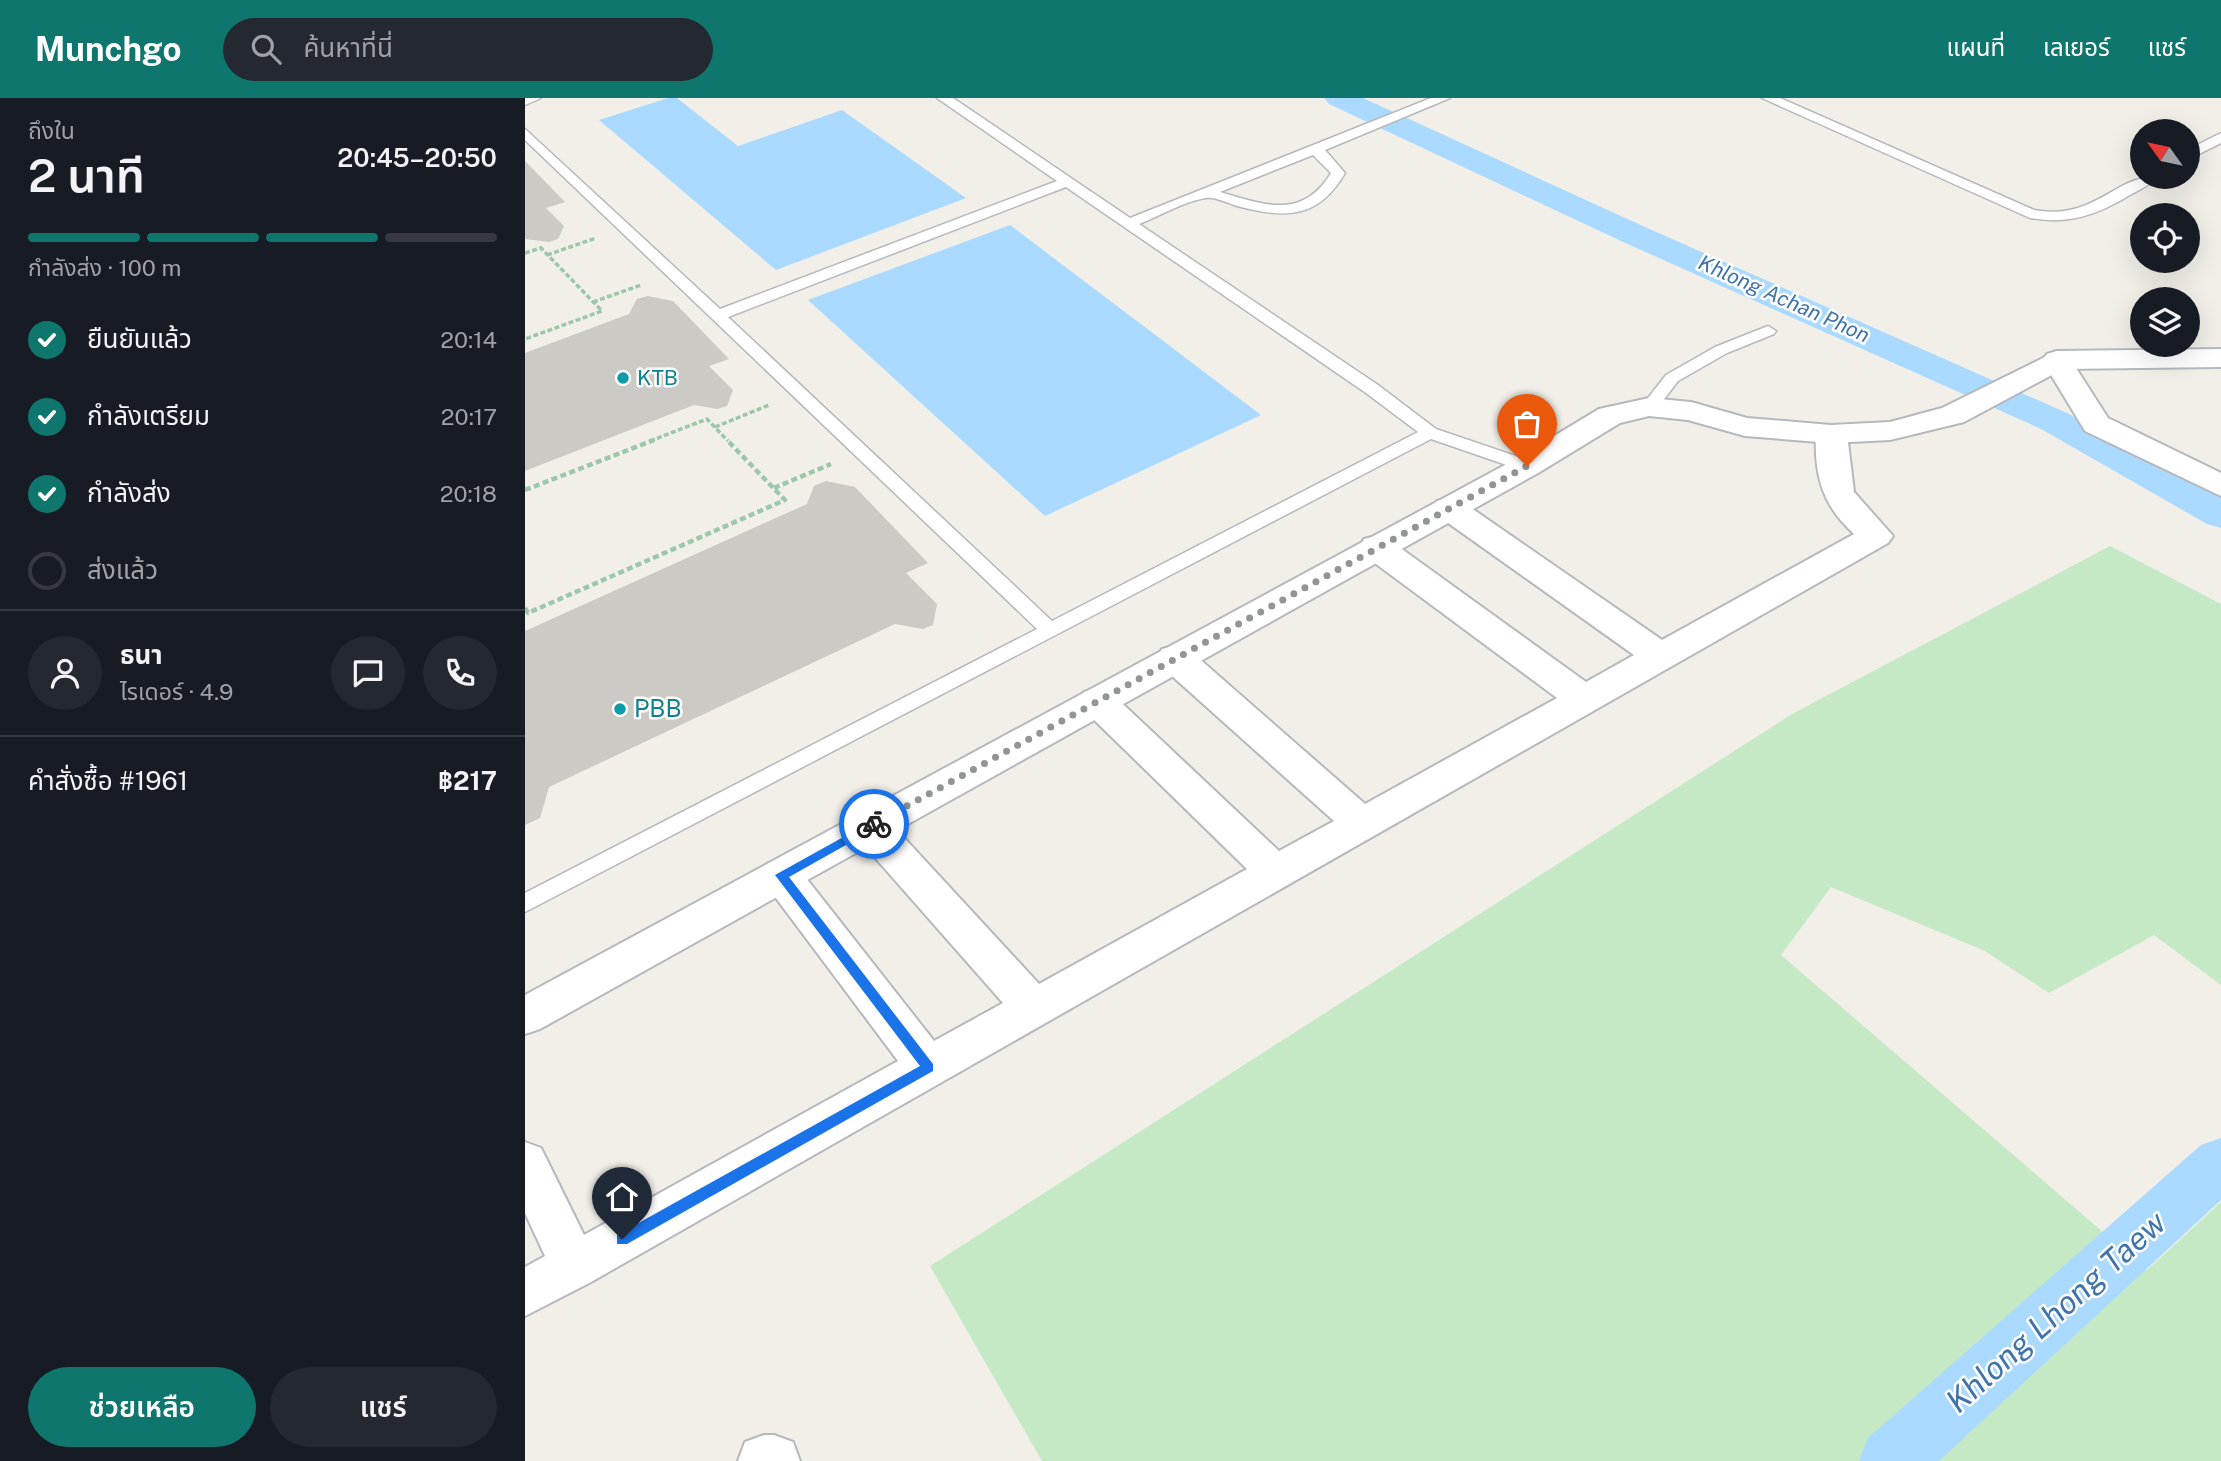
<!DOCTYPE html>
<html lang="th">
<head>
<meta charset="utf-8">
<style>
	body { margin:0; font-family:"Public Sans","Noto Sans Thai",sans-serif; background:#242831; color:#f1f3f6; height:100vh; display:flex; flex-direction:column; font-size:26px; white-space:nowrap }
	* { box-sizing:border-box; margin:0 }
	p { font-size:23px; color:#9ea1a6 }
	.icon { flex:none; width:38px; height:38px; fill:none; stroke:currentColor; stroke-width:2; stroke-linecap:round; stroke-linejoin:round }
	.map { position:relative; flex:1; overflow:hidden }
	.sheet { display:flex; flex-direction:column; background:#171b24; width:525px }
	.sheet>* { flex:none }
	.needle { width:46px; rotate:303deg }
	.buttons { position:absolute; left:1605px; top:21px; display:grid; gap:14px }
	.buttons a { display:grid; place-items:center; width:70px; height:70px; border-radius:50%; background:#171b24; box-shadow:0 7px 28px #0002; font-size:35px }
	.pin { position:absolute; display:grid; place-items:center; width:60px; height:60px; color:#fff; margin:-72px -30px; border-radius:50% 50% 50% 0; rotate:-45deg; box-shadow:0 0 7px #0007 }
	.pin .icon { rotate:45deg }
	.courier { position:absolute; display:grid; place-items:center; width:70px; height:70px; margin:-35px; border:5px solid #1a73e8; border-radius:50%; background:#fff; color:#222; box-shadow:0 2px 9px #0007 }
	.overview em { font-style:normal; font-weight:600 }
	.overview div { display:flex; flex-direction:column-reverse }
	.overview { display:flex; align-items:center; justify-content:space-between; height:119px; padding:0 28px }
	h1 { font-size:46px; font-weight:600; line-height:52px }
	.bar { display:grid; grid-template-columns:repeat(4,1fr); gap:10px 7px; align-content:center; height:84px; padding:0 28px }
	.bar i { height:9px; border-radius:5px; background:#363941 }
	.bar .current { background:#0f766e }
	.bar p { grid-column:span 4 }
	.line { display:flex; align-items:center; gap:18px; padding:0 28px; border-top:2px solid #363941 }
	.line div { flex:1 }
	.round { display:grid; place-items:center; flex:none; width:74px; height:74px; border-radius:37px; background:#242831 }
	ol { padding:0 28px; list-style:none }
	li { display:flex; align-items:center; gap:21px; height:77px }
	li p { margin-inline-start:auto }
	li .icon { padding:7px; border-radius:50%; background:#0f766e; color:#fff; stroke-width:4 }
	li:last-child { color:#9ea1a6 }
	li i { width:38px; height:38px; border:4px solid #363941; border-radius:50% }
	.button { display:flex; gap:14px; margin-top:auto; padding:14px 28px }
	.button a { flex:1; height:80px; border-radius:42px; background:#0f766e; color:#fff; font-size:28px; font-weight:600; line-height:80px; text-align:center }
	.button a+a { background:#242831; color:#f1f3f6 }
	header { display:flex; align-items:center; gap:42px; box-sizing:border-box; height:98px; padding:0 35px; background:#0f766e; color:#fff }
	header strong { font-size:33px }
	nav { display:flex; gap:38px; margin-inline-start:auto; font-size:24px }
	.search { width:490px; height:63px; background:#242831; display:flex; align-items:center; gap:18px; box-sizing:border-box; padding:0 24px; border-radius:38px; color:#9ea1a6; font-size:26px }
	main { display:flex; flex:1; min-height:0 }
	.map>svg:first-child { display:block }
	.green { fill:#c5e8c5 }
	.water { fill:#aadaff }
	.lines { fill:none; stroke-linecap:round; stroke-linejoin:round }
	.canal { fill:#aadaff; fill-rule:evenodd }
	.building { fill:#cccac5 }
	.service-casing { stroke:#b5b8bc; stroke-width:3 }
	.minor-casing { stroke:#b5b8bc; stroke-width:4 }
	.tertiary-casing { stroke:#b5b8bc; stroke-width:4 }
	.path-far1 { stroke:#9cc7a9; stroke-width:3.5; stroke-dasharray:5 2.5; stroke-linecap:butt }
	.path { stroke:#9cc7a9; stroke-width:4.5; stroke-dasharray:6 3.5; stroke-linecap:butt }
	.service { fill:#fff; fill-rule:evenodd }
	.minor { fill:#fff; fill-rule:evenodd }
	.tertiary { fill:#fff; fill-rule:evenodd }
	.route { fill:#1a73e8 }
	.done { stroke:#929495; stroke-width:7; stroke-dasharray:0 12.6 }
	.culture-dot { fill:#0f9aa8; stroke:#fff; stroke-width:2.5 }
	.labels { text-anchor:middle; stroke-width:5; stroke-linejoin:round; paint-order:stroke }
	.far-water-label { font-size:21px; font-style:italic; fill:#4174aa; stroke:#fff }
	.far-culture-label { font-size:21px; fill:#0d838f; stroke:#fff; text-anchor:start }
	.culture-label { font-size:24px; fill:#0d838f; stroke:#fff; text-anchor:start }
	.near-water-label { font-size:32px; font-style:italic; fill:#4174aa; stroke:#fff }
</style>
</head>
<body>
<header>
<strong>Munchgo</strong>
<div class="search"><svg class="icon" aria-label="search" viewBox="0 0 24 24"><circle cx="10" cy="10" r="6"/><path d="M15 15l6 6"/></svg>ค้นหาที่นี่</div>
<nav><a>แผนที่</a><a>เลเยอร์</a><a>แชร์</a></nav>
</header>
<main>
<section class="sheet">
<div class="overview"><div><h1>2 นาที</h1><p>ถึงใน</p></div><em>20:45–20:50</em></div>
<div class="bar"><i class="current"></i><i class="current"></i><i class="current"></i><i></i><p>กำลังส่ง · 100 m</p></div>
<ol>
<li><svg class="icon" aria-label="check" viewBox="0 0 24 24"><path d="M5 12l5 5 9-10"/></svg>ยืนยันแล้ว<p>20:14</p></li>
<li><svg class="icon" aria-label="check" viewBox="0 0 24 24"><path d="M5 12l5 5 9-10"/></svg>กำลังเตรียม<p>20:17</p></li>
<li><svg class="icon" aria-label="check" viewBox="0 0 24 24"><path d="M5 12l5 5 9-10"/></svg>กำลังส่ง<p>20:18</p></li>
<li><i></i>ส่งแล้ว</li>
</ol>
<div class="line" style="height:126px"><a class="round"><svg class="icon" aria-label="person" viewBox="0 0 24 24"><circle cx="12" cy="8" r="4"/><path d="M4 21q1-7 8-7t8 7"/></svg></a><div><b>ธนา</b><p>ไรเดอร์ · 4.9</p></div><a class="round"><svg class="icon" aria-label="chat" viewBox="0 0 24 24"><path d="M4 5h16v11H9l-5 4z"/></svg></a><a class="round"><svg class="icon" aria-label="phone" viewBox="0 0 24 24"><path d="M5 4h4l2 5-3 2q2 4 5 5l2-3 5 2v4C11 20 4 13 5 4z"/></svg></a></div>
<div class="line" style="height:91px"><div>คำสั่งซื้อ #1961</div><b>฿217</b></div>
<div class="button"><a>ช่วยเหลือ</a><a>แชร์</a></div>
</section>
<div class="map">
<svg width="1696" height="1363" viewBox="0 0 1696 1363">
	<rect width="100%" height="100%" fill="#f1efe8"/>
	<path class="green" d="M1585,448L1696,506V887L1629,837L1524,895L1460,853L1306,789L1256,857L1622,1172L1696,1104V1363H517L405,1168L1267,616Z"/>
	<g class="water">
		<path d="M143,0H152L213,48L317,12L441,100L251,172L74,22Z"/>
		<path d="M485,127L736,317L520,418L283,202Z"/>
	</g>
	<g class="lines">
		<g class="canal">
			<path d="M799,0H838L1120,129L1542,315L1696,400V430L1682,426L1516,331L1096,143L804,6Z"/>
			<path d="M1696,1040V1102L1414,1363H1334L1343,1340L1676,1047Z"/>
		</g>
	</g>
	<g class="building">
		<path d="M0,63L40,104L21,110L39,128L33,141L24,144L0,141Z"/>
		<path d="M123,198L148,203L204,261L184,268L208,292L202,308L192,311L169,307L0,373V255L104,216L112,201Z"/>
		<path d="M301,383L330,389L403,465L381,475L412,506L408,527L398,531L370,526L24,689L15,720L0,727V533L282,406L289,388Z"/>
	</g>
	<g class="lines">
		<defs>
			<g id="service">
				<path d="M0,0H16L0,7Z"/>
				<path d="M412,0H428L605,120L906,0H925L800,52L820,75C793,121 761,121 712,108C703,105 689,98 681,100C659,103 635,118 614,126L853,287L911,331L1008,364L1011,368L1002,373L996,372L906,341L0,814V795L512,531L0,42V31L195,211L532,83ZM788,57L806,75C778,122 739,107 695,94ZM541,89L841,295L893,334L527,523L203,219Z"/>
				<path d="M1237,0H1255L1509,112C1571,123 1589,77 1632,79C1625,87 1614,92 1605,97C1572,117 1543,127 1505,120Z"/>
				<path d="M1696,35V45L1662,62V52Z"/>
				<path d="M1243,228L1251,233L1249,236L1202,255L1153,283L1130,313H1118L1116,309L1141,277L1190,249Z"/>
			</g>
			<g id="minor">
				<path d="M1532,253L1542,256L1583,320L1696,375V398L1560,333L1517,262L1522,256Z"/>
				<path d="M1306,327L1317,329L1322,336L1329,394L1368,438L1363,445L66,1184L0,1218V1169L20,1158L0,1115V1044L16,1050L59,1137L373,963L242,788L236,777L242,766L256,761L270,766L409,943L478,905L331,738L325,728L331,718L345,713L359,718L514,886L722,771L559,612L554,603L559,594L572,590L585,594L754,753L809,723L637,569L632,560L637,551L650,548L663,551L840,706L1032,600L839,457L834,449L839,441L851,438L863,441L1061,584L1109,557L912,417L908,410L912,403L924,400L936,403L1137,542L1329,436C1304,413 1293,390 1291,357C1291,346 1289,338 1295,329Z"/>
				<path d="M239,1337H249L268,1344L275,1363H213L220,1344Z"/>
			</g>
			<path id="tertiary" d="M1696,251V269L1538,271L1439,324L1365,342L1306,345L1220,338L1163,322L1124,318L1095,325L1013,375L15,931L0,936V897L991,361L1074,311L1124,300L1166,304L1222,320L1306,327L1365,324L1417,310L1532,253Z"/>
		</defs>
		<use href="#service" class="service-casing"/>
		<use href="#minor" class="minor-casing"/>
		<use href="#tertiary" class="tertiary-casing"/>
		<g class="path-far1">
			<path d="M0,155L16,150L77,213L0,241"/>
			<path d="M22,157L71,140"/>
			<path d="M68,204L116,187"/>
			<path d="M190,329L244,307"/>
			<path d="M125,343L182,321L203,343"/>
		</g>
		<g class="path">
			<path d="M249,390L306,366"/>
			<path d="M0,392L129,342"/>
			<path d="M0,510L3,515L260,402L202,342"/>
		</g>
		<use href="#service" class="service"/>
		<use href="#minor" class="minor"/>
		<use href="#tertiary" class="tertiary"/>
	</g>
	<path class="route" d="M349,722L353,723V729L264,779L408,966V973L102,1146H92V1137L395,968L250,777Z"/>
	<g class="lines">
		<path class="done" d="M349,726L1002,368"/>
	</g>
	<g class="culture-dot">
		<circle cx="98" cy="280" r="7"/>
		<circle cx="95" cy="611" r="7"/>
	</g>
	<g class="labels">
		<g class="far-water-label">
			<text transform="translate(1259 201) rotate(24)" y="7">Khlong Achan Phon</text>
		</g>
		<g class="far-culture-label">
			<text x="112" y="287">KTB</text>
		</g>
		<g class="culture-label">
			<text x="109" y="619">PBB</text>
		</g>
		<g class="near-water-label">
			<text transform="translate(1531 1214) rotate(-42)" y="11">Khlong Lhong Taew</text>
		</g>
	</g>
</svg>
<div class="buttons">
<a><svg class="needle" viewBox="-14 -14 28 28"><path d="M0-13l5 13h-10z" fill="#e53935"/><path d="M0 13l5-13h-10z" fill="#9ea1a6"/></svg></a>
<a><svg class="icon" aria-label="locate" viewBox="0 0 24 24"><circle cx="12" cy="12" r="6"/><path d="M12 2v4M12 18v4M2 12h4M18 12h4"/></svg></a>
<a><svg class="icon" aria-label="layers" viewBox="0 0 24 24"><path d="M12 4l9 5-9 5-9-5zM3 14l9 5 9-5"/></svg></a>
</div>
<div class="pin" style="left:1002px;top:368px;background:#ea580c"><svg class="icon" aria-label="bag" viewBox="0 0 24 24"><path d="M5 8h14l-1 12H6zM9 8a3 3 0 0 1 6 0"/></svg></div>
<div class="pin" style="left:97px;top:1141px;background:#1f2937"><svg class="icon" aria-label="home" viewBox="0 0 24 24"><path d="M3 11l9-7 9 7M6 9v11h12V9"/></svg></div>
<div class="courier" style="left:349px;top:726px"><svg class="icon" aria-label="bike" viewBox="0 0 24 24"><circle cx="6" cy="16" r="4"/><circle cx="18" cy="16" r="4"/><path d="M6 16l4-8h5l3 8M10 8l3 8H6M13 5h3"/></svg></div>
</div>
</main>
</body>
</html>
